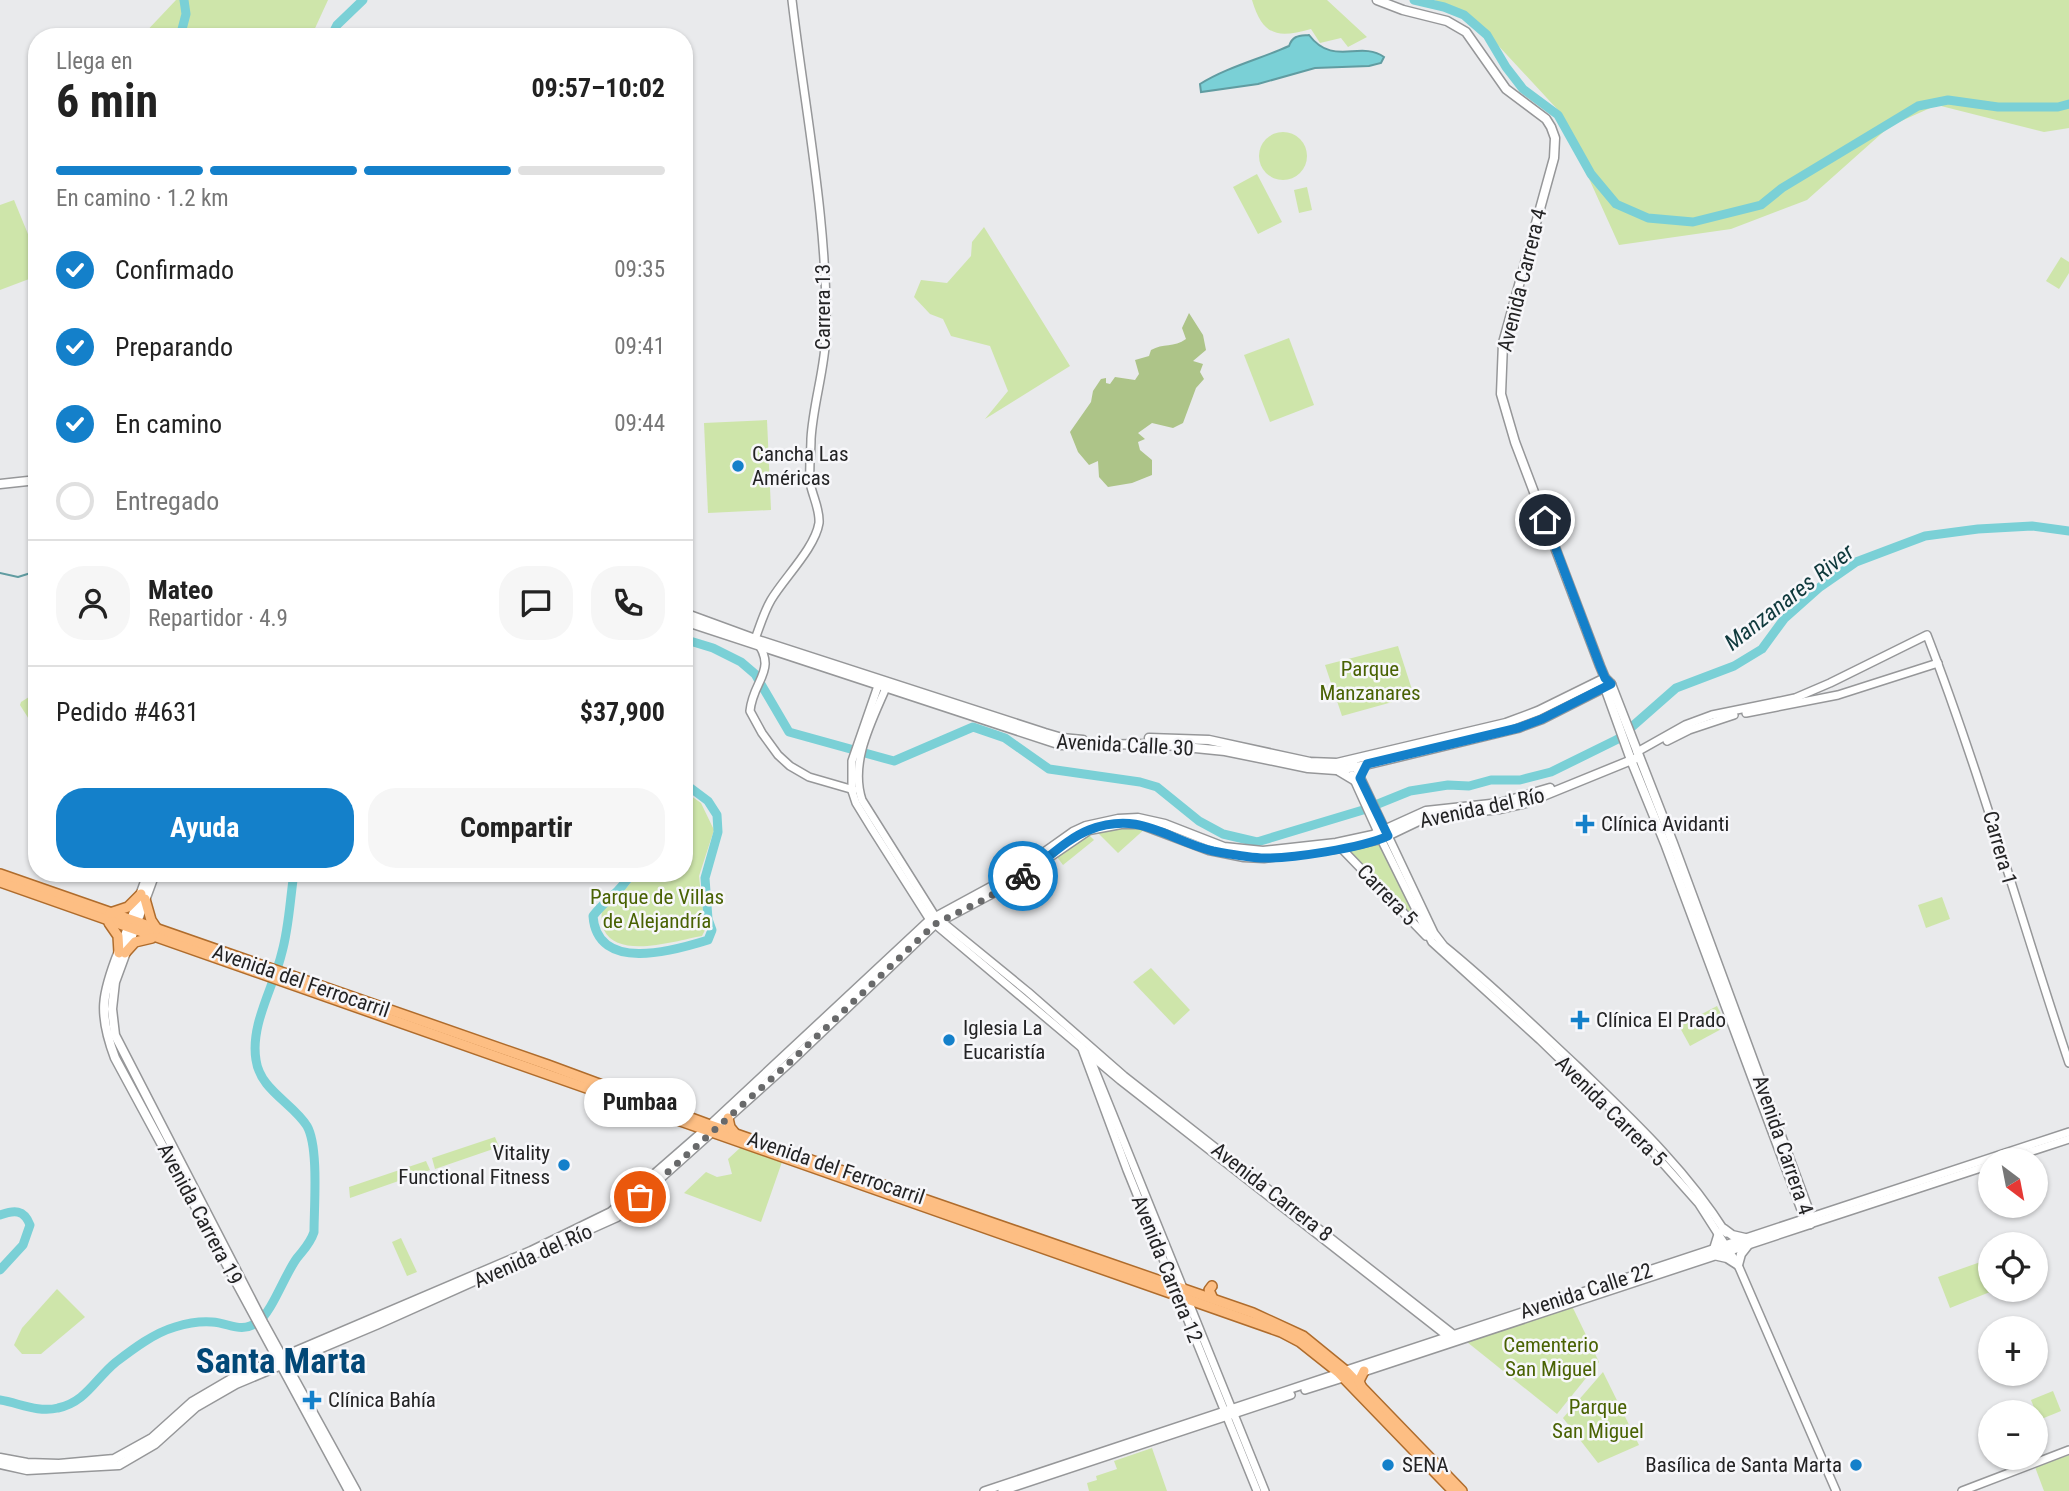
<!DOCTYPE html>
<html lang="es">
<head>
<meta charset="utf-8">
<style>
	body { margin:0; font-family:"Roboto Condensed",sans-serif; background:#f6f6f6; color:#222; height:100vh; display:flex; flex-direction:column; font-size:26px; white-space:nowrap }
	* { box-sizing:border-box; margin:0 }
	p { font-size:23px; color:#767676 }
	.icon { flex:none; width:38px; height:38px; fill:none; stroke:currentColor; stroke-width:2; stroke-linecap:round; stroke-linejoin:round }
	.map { position:relative; flex:1; overflow:hidden }
	.sheet { position:absolute; left:28px; top:28px; width:665px; height:854px; display:flex; flex-direction:column; background:#fff; border-radius:28px; box-shadow:0 2px 5px #0004 }
	.sheet>* { flex:none }
	.needle { width:46px; rotate:148deg }
	.buttons { position:absolute; left:1978px; top:1148px; display:grid; gap:14px }
	.buttons a { display:grid; place-items:center; width:70px; height:70px; border-radius:50%; background:#fff; box-shadow:0 2px 5px #0004; font-size:35px }
	.pin { position:absolute; display:grid; place-items:center; width:60px; height:60px; color:#fff; margin:-30px; border:4px solid #fff; border-radius:50%; box-shadow:0 2px 7px #0007 }
	.courier { position:absolute; display:grid; place-items:center; width:70px; height:70px; margin:-35px; border:5px solid #1480ca; border-radius:50%; background:#fff; color:#222; box-shadow:0 2px 9px #0007 }
	.bubble { position:absolute; height:49px; border-radius:24px; background:#fff; box-shadow:0 2px 5px #0004; font-size:23px; font-weight:700; line-height:49px; text-align:center }
	.headline em { font-style:normal; font-weight:700 }
	.headline div { display:flex; flex-direction:column-reverse }
	.headline { display:flex; align-items:center; justify-content:space-between; height:119px; padding:0 28px }
	h1 { font-size:46px; font-weight:700; line-height:52px }
	.bar { display:grid; grid-template-columns:repeat(4,1fr); gap:10px 7px; align-content:center; height:84px; padding:0 28px }
	.bar i { height:9px; border-radius:5px; background:#e0e0e0 }
	.bar .current { background:#1480ca }
	.bar p { grid-column:span 4 }
	.line { display:flex; align-items:center; gap:18px; padding:0 28px; border-top:2px solid #e0e0e0 }
	.line div { flex:1 }
	.round { display:grid; place-items:center; flex:none; width:74px; height:74px; border-radius:28px; background:#f6f6f6 }
	ol { padding:0 28px; list-style:none }
	li { display:flex; align-items:center; gap:21px; height:77px }
	li p { margin-inline-start:auto }
	li .icon { padding:7px; border-radius:50%; background:#1480ca; color:#fff; stroke-width:4 }
	li:last-child { color:#767676 }
	li i { width:38px; height:38px; border:4px solid #e0e0e0; border-radius:50% }
	.cta { display:flex; gap:14px; margin-top:auto; padding:14px 28px }
	.cta a { flex:1; height:80px; border-radius:28px; background:#1480ca; color:#fff; font-size:28px; font-weight:700; line-height:80px; text-align:center }
	.cta a+a { background:#f6f6f6; color:#222 }
	.map>svg:first-child { display:block }
	.green { fill:#cee5aa }
	.forest { fill:#adc488 }
	.water { fill:#7ad0d6; stroke:#609ca1; stroke-width:2 }
	.lines { fill:none; stroke-linecap:round; stroke-linejoin:round }
	.stream { stroke:#609ca1; stroke-width:2 }
	.river { stroke:#7ad0d6; stroke-width:9 }
	.tertiary-casing { stroke:#969799; stroke-width:10 }
	.secondary-casing { stroke:#969799; stroke-width:11 }
	.primary-casing { stroke:#af6c2c; stroke-width:12 }
	.tertiary { stroke:#fff; stroke-width:7 }
	.secondary { stroke:#fff; stroke-width:8 }
	.primary { stroke:#fdbe83; stroke-width:9 }
	.done { stroke:#68696a; stroke-width:7; stroke-dasharray:0 12.6 }
	.route { stroke:#1480ca; stroke-width:9 }
	.poi-dot { fill:#1480ca; stroke:#f7f7fa; stroke-width:2.5 }
	.labels { text-anchor:middle; stroke-width:5; stroke-linejoin:round; paint-order:stroke }
	.street-label { font-size:21px; fill:#232324; stroke:#f7f7fa }
	.poi-label { font-size:21px; fill:#232324; stroke:#f7f7fa; text-anchor:start }
	.park-label { font-size:21px; fill:#496203; stroke:#f7f7fa }
	.water-label { font-size:23px; font-style:italic; fill:#0f393c; stroke:#f7f7fa }
	.town-label { font-size:35px; font-weight:bold; fill:#024877; stroke:#f7f7fa }
</style>
</head>
<body>
<div class="map">
<svg width="2069" height="1491" viewBox="0 0 2069 1491">
	<rect width="100%" height="100%" fill="#e9eaec"/>
	<g class="green">
		<path d="M176,0H328L311,37H141Z"/>
		<path d="M1252,0H1327L1367,37L1348,47L1341,38L1320,43L1311,29C1278,38 1263,37 1252,0Z"/>
		<path d="M1434,0H2069V128L2044,132L1937,105L1890,126L1807,200L1731,229L1619,245L1558,110L1469,14Z"/>
		<circle cx="1283" cy="156" r="24"/>
		<path d="M1257,174L1282,222L1258,234L1233,187Z"/>
		<path d="M1307,187L1312,210L1299,213L1294,190Z"/>
		<path d="M14,200L37,256V276L0,290V205Z"/>
		<path d="M984,227L1070,366L985,419L1008,391L990,346L951,336L943,319L930,314L914,297L921,280L947,283L971,256L972,242Z"/>
		<path d="M2061,257L2069,262V273L2059,289L2046,281Z"/>
		<path d="M1289,338L1314,405L1270,422L1244,355Z"/>
		<path d="M767,420L771,510L708,513L704,423Z"/>
		<path d="M1398,646L1414,696L1342,716L1325,665Z"/>
		<path d="M37,692V732L20,705L21,702Z"/>
		<path d="M684,791L701,803L714,830L699,876L705,930L702,936C678,940 618,960 604,930C602,924 600,915 603,909C608,899 620,894 627,887C631,883 634,878 637,873H684Z"/>
		<path d="M1124,825L1147,827L1118,853L1097,832Z"/>
		<path d="M1089,835L1094,840L1063,865L1057,857Z"/>
		<path d="M1381,842L1421,926L1346,850Z"/>
		<path d="M1942,897L1950,919L1926,928L1918,905Z"/>
		<path d="M1151,968L1190,1010L1174,1025L1133,982Z"/>
		<path d="M1717,1006L1727,1026L1690,1046L1679,1026Z"/>
		<path d="M495,1137L499,1147L435,1169L432,1158Z"/>
		<path d="M741,1147L782,1162L761,1222L684,1193L706,1172L717,1177L732,1174L728,1159Z"/>
		<path d="M426,1161L430,1170L350,1198L349,1187Z"/>
		<path d="M401,1238L417,1272L407,1276L392,1242Z"/>
		<path d="M1989,1259L1990,1290H1995L1950,1308L1938,1277Z"/>
		<path d="M57,1289L85,1317L41,1354H22L14,1345L22,1328Z"/>
		<path d="M1572,1306L1599,1362L1557,1414L1467,1342Z"/>
		<path d="M1603,1372L1639,1445L1598,1463L1563,1418Z"/>
		<path d="M2053,1391L2061,1411L2039,1420L2031,1400Z"/>
		<path d="M1152,1448L1167,1491H1089L1087,1483L1097,1480L1096,1476L1117,1469L1114,1461Z"/>
		<path d="M2069,1455V1491H2044L2035,1467Z"/>
	</g>
	<path class="forest" d="M1189,313L1203,335L1206,350L1193,361L1203,364L1200,372L1204,379L1196,388L1183,423L1173,428L1152,423L1138,433L1145,439L1138,442L1140,450L1152,460V475L1132,483L1108,487L1099,477L1098,461L1089,465L1078,452L1070,432L1091,402L1093,391L1101,379L1106,378V383L1110,384L1115,377L1135,380L1139,374L1135,360L1149,356L1151,350C1163,343 1174,348 1186,339L1182,328Z"/>
	<path class="water" d="M1309,35C1333,67 1360,40 1384,57L1381,63L1369,66L1315,68L1258,84L1201,92L1200,84C1227,67 1260,59 1289,46C1293,35 1299,36 1309,35Z"/>
	<g class="lines">
		<path class="stream" d="M0,573L18,577L37,571"/>
		<g class="river">
			<path d="M1414,0L1444,7L1464,15L1487,35L1506,67L1523,89L1558,115L1591,174L1616,204L1648,218L1693,222L1761,205L1782,188L1918,106L1948,100L1998,107H2058L2069,104"/>
			<path d="M180,37L186,14L184,0"/>
			<path d="M331,37L337,25L363,0"/>
			<path d="M684,642L690,641L713,648L741,662L755,674L789,732L894,761L973,727L1005,738L1049,769L1140,782L1157,787L1199,821L1223,834L1257,842L1363,810L1410,791L1448,785L1469,786L1491,780H1520L1551,772L1618,739L1676,688L1734,666L1762,649L1784,619L1820,587L1856,562L1925,536L1978,529L2032,526L2069,531"/>
			<path d="M631,873C624,889 605,900 593,916C597,973 673,951 708,940L712,930L708,919L705,878L718,832L717,815L708,801L684,783"/>
			<path d="M0,1215C14,1210 24,1209 30,1225L23,1245L0,1270"/>
			<path d="M0,1400C19,1403 38,1413 58,1408C86,1402 95,1379 116,1362C133,1349 154,1333 175,1327C188,1323 199,1321 212,1322C230,1323 240,1334 258,1322C272,1312 285,1274 297,1258C304,1249 310,1244 314,1232C314,1207 319,1147 307,1126C293,1103 260,1090 256,1060C250,1024 274,987 282,952C289,927 290,899 294,873"/>
		</g>
		<defs>
			<g id="tertiary">
				<path d="M792,0C805,111 828,222 826,334C825,369 813,404 811,439C811,455 808,472 811,487C814,499 820,511 819,523C815,548 784,578 771,600C764,612 760,626 755,639C779,671 753,679 750,711L762,733L778,755L790,766L809,777L854,790"/>
				<path d="M879,683L852,761V791L856,803L872,829L930,920L1120,1080L1451,1339"/>
				<path d="M888,683C873,719 849,761 862,800L935,916L1028,992L1124,1076L1453,1334"/>
				<path d="M1746,713L1838,695L1938,663"/>
				<path d="M1667,741L1689,730L1734,715"/>
				<path d="M1637,752L1685,725L1712,715L1795,698L1830,683L1927,635C1981,775 2021,920 2069,1063"/>
				<path d="M1354,764L1434,933L1444,946C1491,984 1534,1026 1578,1067C1632,1119 1686,1169 1726,1233"/>
				<path d="M1352,775L1381,839L1432,942L1540,1040L1636,1133L1699,1204L1738,1265L1836,1491"/>
				<path d="M1341,848L1426,936"/>
				<path d="M1081,1046L1127,1170L1257,1491"/>
				<path d="M1088,1053L1265,1491"/>
				<path d="M2005,1160L2069,1139"/>
				<path d="M1811,1217L2069,1132"/>
				<path d="M1810,1224L1990,1165"/>
				<path d="M1305,1390L1343,1378"/>
				<path d="M984,1491L1339,1373"/>
				<path d="M1002,1491L1291,1395"/>
				<path d="M1962,1491L2069,1450"/>
			</g>
			<g id="secondary">
				<path d="M1377,0L1403,10L1447,21L1466,32L1506,89L1546,119L1551,127L1555,138L1554,158L1503,343L1501,394L1515,442L1600,666L1605,678L1611,684L1673,843L1811,1217L1810,1224"/>
				<path d="M0,484L37,480"/>
				<path d="M684,613L755,639L1045,733L1062,738L1083,740"/>
				<path d="M684,621L1061,745L1155,744L1225,751L1308,768L1336,770L1361,766L1518,728L1542,719L1611,684"/>
				<path d="M1604,685L1631,760L1666,846L1805,1219L1810,1224"/>
				<path d="M1149,738L1209,740L1310,762L1337,763L1506,723L1538,711L1605,678"/>
				<path d="M1339,771L1354,780"/>
				<path d="M148,873C139,899 129,925 119,951C102,994 98,1013 115,1058L349,1491"/>
				<path d="M155,873L115,982L112,1009L115,1035L264,1324L356,1491"/>
				<path d="M1724,1229L1732,1235L1745,1238"/>
				<path d="M1714,1249L1719,1233"/>
				<path d="M1718,1256L1727,1258L1738,1265L1741,1254L1748,1245"/>
				<path d="M1342,1372L1808,1218"/>
				<path d="M1347,1377L1810,1224"/>
				<path d="M0,1458L27,1463L59,1464L114,1459L152,1438L192,1402L233,1378L531,1251L611,1212L705,1130L930,920L1011,876L1073,832L1086,826L1118,819L1138,818L1165,824L1224,847L1263,851L1336,843L1373,835L1426,811L1500,803L1550,788"/>
				<path d="M0,1464L27,1470L119,1465L155,1444L196,1407L236,1384L376,1325L617,1217L790,1062L935,924L1010,884L1089,830L1121,824H1140L1209,850L1244,857L1264,858L1341,848L1381,839L1427,817L1500,809L1526,803L1639,757"/>
			</g>
			<g id="primary">
				<path d="M0,874L548,1065L710,1125L1253,1313L1303,1336L1346,1371L1462,1491"/>
				<path d="M0,882L1281,1332L1300,1342L1339,1373L1453,1491"/>
				<path d="M145,899L151,920L157,929"/>
				<path d="M110,913L128,907L141,894"/>
				<path d="M109,923L118,936L119,953"/>
				<path d="M125,953L135,942L152,938"/>
				<path d="M728,1118L730,1127L734,1132"/>
				<path d="M1212,1286L1209,1290L1213,1299"/>
				<path d="M1361,1386L1359,1381L1364,1371"/>
			</g>
		</defs>
		<use href="#tertiary" class="tertiary-casing"/>
		<use href="#secondary" class="secondary-casing"/>
		<use href="#primary" class="primary-casing"/>
		<use href="#tertiary" class="tertiary"/>
		<use href="#secondary" class="secondary"/>
		<use href="#primary" class="primary"/>
	</g>
	<g class="lines">
		<path class="done" d="M640,1197L790,1062L935,924L987,898L1023,876"/>
		<path class="route" d="M1023,876C1045,862 1064,840 1089,830C1141,810 1167,840 1213,851C1229,854 1245,857 1261,858C1290,859 1362,848 1388,836L1360,778L1367,764L1518,728L1542,719L1611,684L1605,678L1600,666L1545,520"/>
	</g>
	<g class="poi-dot">
		<circle cx="738" cy="466" r="7"/>
		<path d="M1581.5 813.5h7v7h7v7h-7v7h-7v-7h-7v-7h7z"/>
		<path d="M1576.5 1009.5h7v7h7v7h-7v7h-7v-7h-7v-7h7z"/>
		<circle cx="949" cy="1040" r="7"/>
		<circle cx="564" cy="1165" r="7"/>
		<path d="M308.5 1389.5h7v7h7v7h-7v7h-7v-7h-7v-7h7z"/>
		<circle cx="1388" cy="1465" r="7"/>
		<circle cx="1856" cy="1465" r="7"/>
	</g>
	<g class="labels">
		<g class="street-label">
			<text transform="translate(1522 280) rotate(-76)" y="7">Avenida Carrera 4</text>
			<text transform="translate(823 307) rotate(-90)" y="7">Carrera 13</text>
			<text transform="translate(1125 745) rotate(3)" y="7">Avenida Calle 30</text>
			<text transform="translate(1482 808) rotate(-12)" y="7">Avenida del Río</text>
			<text transform="translate(2000 848) rotate(74)" y="7">Carrera 1</text>
			<text transform="translate(1387 895) rotate(46)" y="7">Carrera 5</text>
			<text transform="translate(301 981) rotate(19)" y="7">Avenida del Ferrocarril</text>
			<text transform="translate(1611 1111) rotate(45)" y="7">Avenida Carrera 5</text>
			<text transform="translate(1783 1145) rotate(71)" y="7">Avenida Carrera 4</text>
			<text transform="translate(836 1168) rotate(19)" y="7">Avenida del Ferrocarril</text>
			<text transform="translate(1272 1192) rotate(38)" y="7">Avenida Carrera 8</text>
			<text transform="translate(200 1214) rotate(62)" y="7">Avenida Carrera 19</text>
			<text transform="translate(533 1256) rotate(-24)" y="7">Avenida del Río</text>
			<text transform="translate(1167 1269) rotate(68)" y="7">Avenida Carrera 12</text>
			<text transform="translate(1586 1291) rotate(-18)" y="7">Avenida Calle 22</text>
		</g>
		<g class="poi-label">
			<text x="752" y="461">Cancha Las<tspan x="752" dy="24">Américas</tspan></text>
			<text x="1601" y="831">Clínica Avidanti</text>
			<text x="1596" y="1027">Clínica El Prado</text>
			<text x="963" y="1035">Iglesia La<tspan x="963" dy="24">Eucaristía</tspan></text>
			<text x="550" y="1160" text-anchor="end">Vitality<tspan x="550" dy="24">Functional Fitness</tspan></text>
			<text x="328" y="1407">Clínica Bahía</text>
			<text x="1402" y="1472">SENA</text>
			<text x="1842" y="1472" text-anchor="end">Basílica de Santa Marta</text>
		</g>
		<g class="park-label">
			<text x="1370" y="676">Parque<tspan x="1370" dy="24">Manzanares</tspan></text>
			<text x="657" y="904">Parque de Villas<tspan x="657" dy="24">de Alejandría</tspan></text>
			<text x="1551" y="1352">Cementerio<tspan x="1551" dy="24">San Miguel</tspan></text>
			<text x="1598" y="1414">Parque<tspan x="1598" dy="24">San Miguel</tspan></text>
		</g>
		<g class="water-label">
			<text transform="translate(1789 597) rotate(-38)" y="8">Manzanares River</text>
		</g>
		<g class="town-label">
			<text x="281" y="1373">Santa Marta</text>
		</g>
	</g>
</svg>
<div class="buttons">
<a><svg class="needle" viewBox="-14 -14 28 28"><path d="M0-13l5 13h-10z" fill="#e53935"/><path d="M0 13l5-13h-10z" fill="#767676"/></svg></a>
<a><svg class="icon" aria-label="locate" viewBox="0 0 24 24"><circle cx="12" cy="12" r="6"/><path d="M12 2v4M12 18v4M2 12h4M18 12h4"/></svg></a>
<a>+</a>
<a>−</a>
</div>
<div class="pin" style="left:640px;top:1197px;background:#ea580c"><svg class="icon" aria-label="bag" viewBox="0 0 24 24"><path d="M5 8h14l-1 12H6zM9 8a3 3 0 0 1 6 0"/></svg></div>
<div class="pin" style="left:1545px;top:520px;background:#1f2937"><svg class="icon" aria-label="home" viewBox="0 0 24 24"><path d="M3 11l9-7 9 7M6 9v11h12V9"/></svg></div>
<div class="courier" style="left:1023px;top:876px"><svg class="icon" aria-label="bike" viewBox="0 0 24 24"><circle cx="6" cy="16" r="4"/><circle cx="18" cy="16" r="4"/><path d="M6 16l4-8h5l3 8M10 8l3 8H6M13 5h3"/></svg></div>
<div class="bubble" style="left:584px;top:1078px;width:112px">Pumbaa</div>
<section class="sheet">
<div class="headline"><div><h1>6 min</h1><p>Llega en</p></div><em>09:57–10:02</em></div>
<div class="bar"><i class="current"></i><i class="current"></i><i class="current"></i><i></i><p>En camino · 1.2 km</p></div>
<ol>
<li><svg class="icon" aria-label="check" viewBox="0 0 24 24"><path d="M5 12l5 5 9-10"/></svg>Confirmado<p>09:35</p></li>
<li><svg class="icon" aria-label="check" viewBox="0 0 24 24"><path d="M5 12l5 5 9-10"/></svg>Preparando<p>09:41</p></li>
<li><svg class="icon" aria-label="check" viewBox="0 0 24 24"><path d="M5 12l5 5 9-10"/></svg>En camino<p>09:44</p></li>
<li><i></i>Entregado</li>
</ol>
<div class="line" style="height:126px"><a class="round"><svg class="icon" aria-label="person" viewBox="0 0 24 24"><circle cx="12" cy="8" r="4"/><path d="M4 21q1-7 8-7t8 7"/></svg></a><div><b>Mateo</b><p>Repartidor · 4.9</p></div><a class="round"><svg class="icon" aria-label="chat" viewBox="0 0 24 24"><path d="M4 5h16v11H9l-5 4z"/></svg></a><a class="round"><svg class="icon" aria-label="phone" viewBox="0 0 24 24"><path d="M5 4h4l2 5-3 2q2 4 5 5l2-3 5 2v4C11 20 4 13 5 4z"/></svg></a></div>
<div class="line" style="height:91px"><div>Pedido #4631</div><b>$37,900</b></div>
<div class="cta"><a>Ayuda</a><a>Compartir</a></div>
</section>
</div>
</body>
</html>
